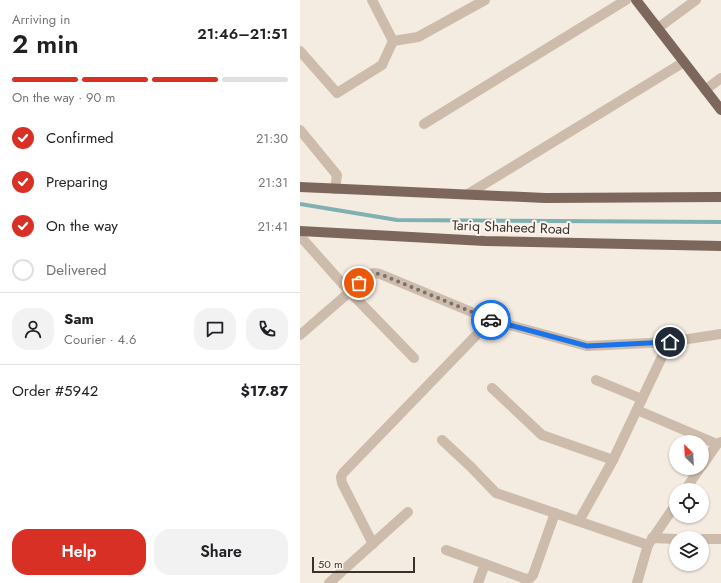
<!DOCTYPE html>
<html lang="en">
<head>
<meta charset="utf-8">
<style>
	body { margin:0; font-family:Jost,sans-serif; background:#f2f2f2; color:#202124; height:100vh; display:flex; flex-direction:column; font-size:15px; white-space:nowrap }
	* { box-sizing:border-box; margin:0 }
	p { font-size:13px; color:#757577 }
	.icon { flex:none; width:22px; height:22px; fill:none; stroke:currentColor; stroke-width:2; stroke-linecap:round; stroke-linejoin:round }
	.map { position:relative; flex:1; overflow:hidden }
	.details { display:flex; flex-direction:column; background:#fff; width:300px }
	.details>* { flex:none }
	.needle { width:26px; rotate:336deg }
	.controls { position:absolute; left:369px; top:435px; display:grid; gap:8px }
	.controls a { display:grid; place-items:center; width:40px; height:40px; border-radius:50%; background:#fff; box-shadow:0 1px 3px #0004; font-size:20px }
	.scale { position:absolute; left:12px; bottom:10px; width:103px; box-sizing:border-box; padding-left:4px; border:2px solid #3b302b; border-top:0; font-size:11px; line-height:14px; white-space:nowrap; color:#3b302b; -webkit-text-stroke:3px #fbf5ee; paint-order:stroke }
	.pin { position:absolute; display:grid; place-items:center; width:34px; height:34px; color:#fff; margin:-17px; border:2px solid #fff; border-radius:50%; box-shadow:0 1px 4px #0007 }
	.courier { position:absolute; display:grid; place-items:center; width:40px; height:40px; margin:-20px; border:3px solid #1a73e8; border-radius:50%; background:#fff; color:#222; box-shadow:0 1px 5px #0007 }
	.headline em { font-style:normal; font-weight:600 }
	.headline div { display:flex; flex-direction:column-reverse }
	.headline { display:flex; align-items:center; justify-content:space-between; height:68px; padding:0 12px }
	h1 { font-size:26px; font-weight:600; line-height:30px }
	.bar { display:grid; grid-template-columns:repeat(4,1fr); gap:6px 4px; align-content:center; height:48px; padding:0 12px }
	.bar i { height:5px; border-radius:3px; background:#e0e0e0 }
	.bar .current { background:#d93025 }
	.bar p { grid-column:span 4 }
	.line { display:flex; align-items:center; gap:10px; padding:0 12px; border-top:1px solid #e0e0e0 }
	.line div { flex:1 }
	.round { display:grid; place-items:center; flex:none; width:42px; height:42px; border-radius:16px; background:#f2f2f2 }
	ol { padding:0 12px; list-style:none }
	li { display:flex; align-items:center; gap:12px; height:44px }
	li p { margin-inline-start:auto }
	li .icon { padding:4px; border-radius:50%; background:#d93025; color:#fff; stroke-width:4 }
	li:last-child { color:#757577 }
	li i { width:22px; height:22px; border:2px solid #e0e0e0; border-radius:50% }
	.primary-button { display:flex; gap:8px; margin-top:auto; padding:8px 12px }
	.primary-button a { flex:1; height:46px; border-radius:16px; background:#d93025; color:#fff; font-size:16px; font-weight:600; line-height:46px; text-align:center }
	.primary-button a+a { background:#f2f2f2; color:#202124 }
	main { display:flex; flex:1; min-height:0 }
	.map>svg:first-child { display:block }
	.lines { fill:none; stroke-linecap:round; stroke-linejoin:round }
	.stream { stroke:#7fb0b2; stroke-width:4 }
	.minor { stroke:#cdbbac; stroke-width:10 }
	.major { stroke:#7d675c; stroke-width:10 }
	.done { stroke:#7c716b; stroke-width:4; stroke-dasharray:0 7.2 }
	.route { stroke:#1a73e8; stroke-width:5 }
	.labels { text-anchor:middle; stroke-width:4; stroke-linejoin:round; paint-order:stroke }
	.street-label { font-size:14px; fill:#3b302b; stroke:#fbf5ee }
</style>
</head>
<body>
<main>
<section class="details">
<div class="headline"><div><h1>2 min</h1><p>Arriving in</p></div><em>21:46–21:51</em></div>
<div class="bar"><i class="current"></i><i class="current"></i><i class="current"></i><i></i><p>On the way · 90 m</p></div>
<ol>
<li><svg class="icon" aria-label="check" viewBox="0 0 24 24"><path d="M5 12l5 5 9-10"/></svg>Confirmed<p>21:30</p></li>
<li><svg class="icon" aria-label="check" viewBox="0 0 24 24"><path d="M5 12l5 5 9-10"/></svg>Preparing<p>21:31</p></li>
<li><svg class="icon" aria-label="check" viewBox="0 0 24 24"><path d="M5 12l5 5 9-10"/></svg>On the way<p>21:41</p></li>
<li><i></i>Delivered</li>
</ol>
<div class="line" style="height:72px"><a class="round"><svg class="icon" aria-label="person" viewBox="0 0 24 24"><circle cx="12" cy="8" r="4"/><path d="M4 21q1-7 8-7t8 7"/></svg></a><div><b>Sam</b><p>Courier · 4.6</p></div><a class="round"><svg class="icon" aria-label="chat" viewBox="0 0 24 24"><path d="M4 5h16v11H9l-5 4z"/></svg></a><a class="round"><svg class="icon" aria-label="phone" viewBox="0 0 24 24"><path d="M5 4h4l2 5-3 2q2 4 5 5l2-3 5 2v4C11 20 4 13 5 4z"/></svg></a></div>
<div class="line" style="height:52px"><div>Order #5942</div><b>$17.87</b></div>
<div class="primary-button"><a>Help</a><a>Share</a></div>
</section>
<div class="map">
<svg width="421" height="583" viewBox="0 0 421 583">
	<rect width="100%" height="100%" fill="#f4ebe1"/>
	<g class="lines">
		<path class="stream" d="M0,204L97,220L421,222"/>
		<g class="minor">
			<path d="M358,28L396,0"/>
			<path d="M93,41L118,37L185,0"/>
			<path d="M0,51L37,93L82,65L93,41L72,0"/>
			<path d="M405,90L421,78"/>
			<path d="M124,124L326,0"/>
			<path d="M0,130L37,175L35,189"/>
			<path d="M168,194L384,62"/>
			<path d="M0,236L49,291L114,358"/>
			<path d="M0,335L68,276L74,273L80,274L191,320L287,346L369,342L421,334"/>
			<path d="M296,380L342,399"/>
			<path d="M192,388L242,435L313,460"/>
			<path d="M337,410L417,444"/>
			<path d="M142,440L171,467L196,493L348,545"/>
			<path d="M402,466L417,444L421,442"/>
			<path d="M385,490L400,468"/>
			<path d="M279,521L313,460L369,342"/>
			<path d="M352,538L376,539"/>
			<path d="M402,539H421"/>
			<path d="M73,544L42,483L41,477L43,473L191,320"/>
			<path d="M146,550L185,564L178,583"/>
			<path d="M185,564L226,579L230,578L233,575L255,513"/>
			<path d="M29,583L108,512"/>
			<path d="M337,583L348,545L376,504"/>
		</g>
		<g class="major">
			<path d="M336,0L421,110"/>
			<path d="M0,187L245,198L421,197"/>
			<path d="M0,231L185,241L421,246"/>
		</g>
	</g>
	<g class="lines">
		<path class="done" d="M59,283C66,278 70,273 80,274L191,320"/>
		<path class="route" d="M191,320L287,346L370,342"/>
	</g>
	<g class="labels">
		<g class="street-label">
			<text transform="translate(211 227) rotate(2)" y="5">Tariq Shaheed Road</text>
		</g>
	</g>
</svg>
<div class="controls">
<a><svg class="needle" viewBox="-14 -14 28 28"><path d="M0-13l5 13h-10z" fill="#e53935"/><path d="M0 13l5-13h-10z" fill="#757577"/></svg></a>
<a><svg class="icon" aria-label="locate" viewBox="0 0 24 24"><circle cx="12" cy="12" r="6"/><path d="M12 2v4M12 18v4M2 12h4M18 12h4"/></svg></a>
<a><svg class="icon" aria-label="layers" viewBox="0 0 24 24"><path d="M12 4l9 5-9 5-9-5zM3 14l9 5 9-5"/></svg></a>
</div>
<div class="scale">50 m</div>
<div class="pin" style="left:59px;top:283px;background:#ea580c"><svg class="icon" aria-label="bag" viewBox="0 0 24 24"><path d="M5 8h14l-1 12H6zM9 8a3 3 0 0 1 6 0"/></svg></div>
<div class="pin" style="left:370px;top:342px;background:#1f2937"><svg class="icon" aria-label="home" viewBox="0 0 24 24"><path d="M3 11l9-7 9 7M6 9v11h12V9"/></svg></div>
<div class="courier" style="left:191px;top:320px"><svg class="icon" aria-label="car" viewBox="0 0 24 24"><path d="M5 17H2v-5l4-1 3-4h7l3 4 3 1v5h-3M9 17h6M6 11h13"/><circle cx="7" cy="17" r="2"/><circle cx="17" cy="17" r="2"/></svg></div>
</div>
</main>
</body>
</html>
